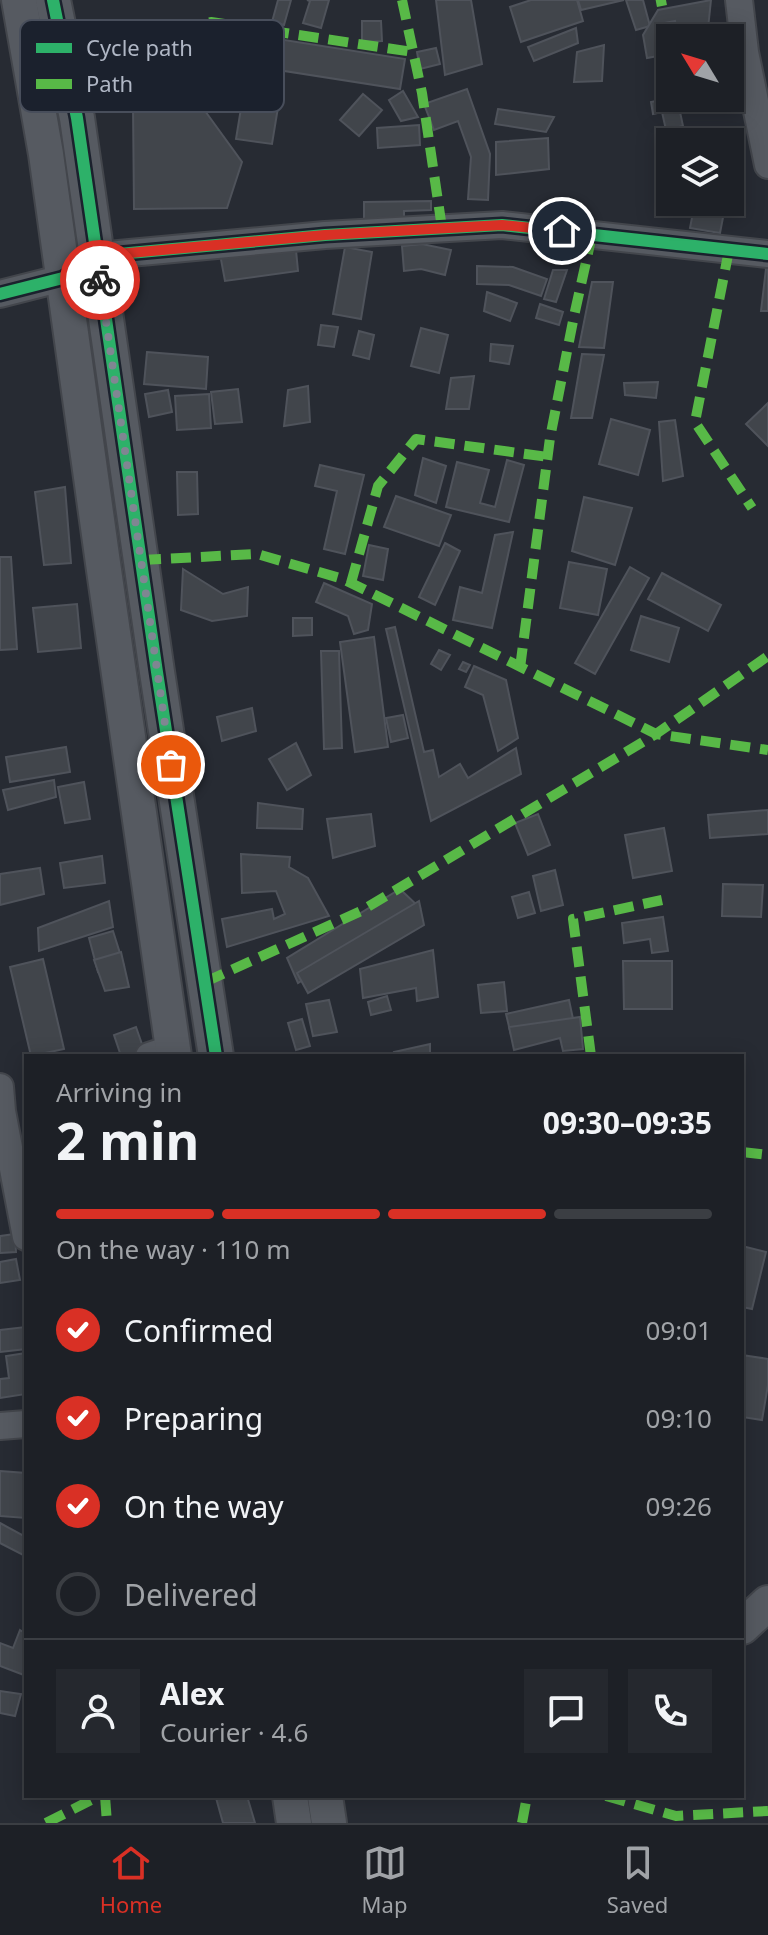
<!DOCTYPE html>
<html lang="en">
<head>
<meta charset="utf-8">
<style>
	body { margin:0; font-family:"Noto Sans",sans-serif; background:#25282e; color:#f1f3f6; height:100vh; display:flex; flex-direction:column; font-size:30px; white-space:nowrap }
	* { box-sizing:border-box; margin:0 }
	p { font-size:26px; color:#a0a3a7 }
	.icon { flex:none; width:44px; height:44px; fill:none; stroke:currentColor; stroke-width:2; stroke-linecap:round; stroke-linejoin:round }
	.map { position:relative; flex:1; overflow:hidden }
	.drawer { position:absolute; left:24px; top:1054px; width:720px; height:744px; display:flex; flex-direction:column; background:#1d2026; border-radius:0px; box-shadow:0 4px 20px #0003,0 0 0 2px #3b3e43 }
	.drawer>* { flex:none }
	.needle { width:52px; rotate:308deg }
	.controls { position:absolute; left:656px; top:24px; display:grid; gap:16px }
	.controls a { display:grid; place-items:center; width:88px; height:88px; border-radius:0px; background:#1d2026; box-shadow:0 4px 20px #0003,0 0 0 2px #3b3e43; font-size:40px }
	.pin { position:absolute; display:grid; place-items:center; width:68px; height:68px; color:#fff; margin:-34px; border:4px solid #fff; border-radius:50%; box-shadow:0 2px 8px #0007 }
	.courier { position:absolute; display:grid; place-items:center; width:80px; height:80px; margin:-40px; border:6px solid #d93025; border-radius:50%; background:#fff; color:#222; box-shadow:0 2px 10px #0007 }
	.summary em { font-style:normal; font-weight:700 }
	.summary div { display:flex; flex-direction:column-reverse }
	.summary { display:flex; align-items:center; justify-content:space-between; height:136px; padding:0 32px }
	h1 { font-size:52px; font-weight:700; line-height:60px }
	.bar { display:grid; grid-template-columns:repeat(4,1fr); gap:12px 8px; align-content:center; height:96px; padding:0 32px }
	.bar i { height:10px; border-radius:6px; background:#3b3e43 }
	.bar .selected { background:#d93025 }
	.bar p { grid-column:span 4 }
	.line { display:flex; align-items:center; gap:20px; padding:0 32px; border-top:2px solid #3b3e43 }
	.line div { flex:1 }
	.round { display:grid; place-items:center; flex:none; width:84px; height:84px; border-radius:0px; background:#25282e }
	ol { padding:0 32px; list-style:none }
	li { display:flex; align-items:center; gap:24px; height:88px }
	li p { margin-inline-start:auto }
	li .icon { padding:8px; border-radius:50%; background:#d93025; color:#fff; stroke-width:4 }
	li:last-child { color:#a0a3a7 }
	li i { width:44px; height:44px; border:4px solid #3b3e43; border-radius:50% }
	.tabs { display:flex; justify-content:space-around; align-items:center; height:112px; border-top:2px solid #3b3e43; background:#1d2026; font-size:22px; color:#a0a3a7 }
	.tabs a { display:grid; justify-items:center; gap:4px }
	.tabs .selected { color:#d93025 }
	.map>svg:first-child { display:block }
	.building { fill:#41454b; stroke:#4f535b; stroke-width:2 }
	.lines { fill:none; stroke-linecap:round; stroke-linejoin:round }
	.minor-casing { stroke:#43464c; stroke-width:30 }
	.tertiary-casing { stroke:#43464c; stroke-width:38 }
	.minor { stroke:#565a61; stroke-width:26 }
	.tertiary { stroke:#565a61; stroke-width:34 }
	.quiet { stroke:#58b947; stroke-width:10; stroke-dasharray:20 10; stroke-linecap:butt }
	.cycleway-casing { stroke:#1b212d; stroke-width:17 }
	.cycleway { stroke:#2db169; stroke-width:12 }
	.done { stroke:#808692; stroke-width:8; stroke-dasharray:0 14.4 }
	.route { stroke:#d93025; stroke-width:10 }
	.key { fill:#1b212d; stroke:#484e5b; stroke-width:2 }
	.key-label { font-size:22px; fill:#b0b7c5 }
</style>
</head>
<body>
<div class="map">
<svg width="768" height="1823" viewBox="0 0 768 1823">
	<rect width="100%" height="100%" fill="#272b33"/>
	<g class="building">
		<path d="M278,0H291L284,25L272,22Z"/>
		<path d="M307,0H329L321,28L303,23L310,1Z"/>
		<path d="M436,0H471L482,64L445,75Z"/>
		<path d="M531,0H577L583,21L521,42L510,7Z"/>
		<path d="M578,0H624L581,10Z"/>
		<path d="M626,0H643L650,26L636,30Z"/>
		<path d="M711,0L707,38H678L675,21L664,23L669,54L647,58L643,35L658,10Z"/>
		<path d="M362,21H381L382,41L362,42Z"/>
		<path d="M576,28L578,43L534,61L528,47Z"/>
		<path d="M253,35L405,59L400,89L284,71L272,144L236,139Z"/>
		<path d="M604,45L602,81L574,82L577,52Z"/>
		<path d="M436,48L440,64L420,69L417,52Z"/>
		<path d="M467,89L490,154L488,200L468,199L471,157L458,121L434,130L424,104Z"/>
		<path d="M403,91L418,117L401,121L389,100Z"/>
		<path d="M363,94L382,110L359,136L340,120Z"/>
		<path d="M670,98H677L683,126L666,130L662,112L653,114L651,102Z"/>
		<path d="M200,104L242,162L227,208L134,209L133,105Z"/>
		<path d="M498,109L554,117L546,132L495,124Z"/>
		<path d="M419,125L420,145L378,148L377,128Z"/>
		<path d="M548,138L549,169L496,175V142Z"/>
		<path d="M660,159H670V202H675V214H658Z"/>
		<path d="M431,201V210L404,211V219L364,220V202Z"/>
		<path d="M695,202H726L720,233L690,228Z"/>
		<path d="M422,244L451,250L445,275L421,269L404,271L402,246Z"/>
		<path d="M345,247L372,252L361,319L333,314Z"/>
		<path d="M296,250L298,271L225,281L220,254Z"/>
		<path d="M767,260H768V311H761Z"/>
		<path d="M477,266L513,267L547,279L541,296L509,285L477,284Z"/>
		<path d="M553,270H567L556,302L544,299Z"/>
		<path d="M592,282H613L604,348L579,347Z"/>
		<path d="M487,292L517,303L510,321L484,311Z"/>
		<path d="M540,304L563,312L559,325L536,318Z"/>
		<path d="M321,325L338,327L334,347L318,345Z"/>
		<path d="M421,328L448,335L439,373L411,366Z"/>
		<path d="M359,331L374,335L369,359L353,355Z"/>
		<path d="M491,344L513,346L509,364L490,361Z"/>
		<path d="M147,352L208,357L206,389L144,384Z"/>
		<path d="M582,354L604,355L592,418H571Z"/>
		<path d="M474,376L469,409H446L451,378Z"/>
		<path d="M658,382L656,398L625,395L624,383Z"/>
		<path d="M308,386L310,422L284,426L288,390Z"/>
		<path d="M238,389L242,422L215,424L211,392Z"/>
		<path d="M168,390L172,412L149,417L145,394Z"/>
		<path d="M209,394L211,428L177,430L175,396Z"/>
		<path d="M768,403V446L746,424Z"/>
		<path d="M611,419L650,430L638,475L599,464Z"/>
		<path d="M675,420L683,476L663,481L659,422Z"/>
		<path d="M423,458L446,466L436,503L415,495Z"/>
		<path d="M507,460L524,465L509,522L446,507L457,462L489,470L480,503L495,507Z"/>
		<path d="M320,465L364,475L345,554L324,549L337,491L315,486Z"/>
		<path d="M177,472H197L198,514L178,515Z"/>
		<path d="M65,487L71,563L44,565L35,492Z"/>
		<path d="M396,496L451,515L439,546L384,527Z"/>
		<path d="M584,497L632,508L615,565L572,551Z"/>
		<path d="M513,532L492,628L453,620L460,587L482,593L495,535Z"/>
		<path d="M445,543L460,551L435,605L419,597Z"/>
		<path d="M369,545L388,549L383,580L363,576Z"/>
		<path d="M0,557H11L17,649L0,650Z"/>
		<path d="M569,562L607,569L598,615L560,608Z"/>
		<path d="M630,567L649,578L595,674L575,663Z"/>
		<path d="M183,569L223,594L248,587L247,616L212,621L181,610Z"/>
		<path d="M662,573L721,605L708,631L648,599Z"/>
		<path d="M324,583L372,604L368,630L354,634L348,616L316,602Z"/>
		<path d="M77,604L81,648L38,652L33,608Z"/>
		<path d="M641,616L679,628L669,662L631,650Z"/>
		<path d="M293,618H312V635L293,636Z"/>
		<path d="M395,627L424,752L433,750L439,777L460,764L468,778L516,748L521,774L431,821L386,629Z"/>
		<path d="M374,637L388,747L355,752L340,642Z"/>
		<path d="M439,650L450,655L441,670L431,664Z"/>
		<path d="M321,651H339L342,748L324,749Z"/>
		<path d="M463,662L470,665L466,672L459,669Z"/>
		<path d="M474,666L506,680L518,738L498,751L483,695L465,687Z"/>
		<path d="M252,708L256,731L222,741L217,717Z"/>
		<path d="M403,715L408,738L391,742L386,718Z"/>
		<path d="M296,743L311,775L287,790L269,759Z"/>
		<path d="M66,747L70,772L10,782L6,757Z"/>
		<path d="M54,780L56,797L8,810L3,790Z"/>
		<path d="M84,782L90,819L65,823L58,787Z"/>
		<path d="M258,803L303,809L302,829L257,828Z"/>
		<path d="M768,810V834L710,838L708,815Z"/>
		<path d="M371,814L375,846L333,858L327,819Z"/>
		<path d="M538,814L550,845L528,855L515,823Z"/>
		<path d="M664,828L672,871L633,878L625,835Z"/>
		<path d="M241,854L290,857L289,867L308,878L329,916L227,947L222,919L272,909L274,919L285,914L276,891L242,893Z"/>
		<path d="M102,856L105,883L64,888L60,863Z"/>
		<path d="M40,868L44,894L0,905V874Z"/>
		<path d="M555,870L563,905L541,911L533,876Z"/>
		<path d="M723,884L763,885L761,917L722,916Z"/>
		<path d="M400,889L420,908L298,983L287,958Z"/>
		<path d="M529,892L535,913L518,918L512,897Z"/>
		<path d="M109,901L113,927L39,951L38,928Z"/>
		<path d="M419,901L424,925L308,993L297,973Z"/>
		<path d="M663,917L668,951L652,953L650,939L624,943L622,923Z"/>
		<path d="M113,931L124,966L98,972L89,938Z"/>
		<path d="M433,950L438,997L417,1001L416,988L363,998L360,969Z"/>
		<path d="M121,952L129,987L105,991L94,960Z"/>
		<path d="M43,959L64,1049L31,1056L10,967Z"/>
		<path d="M623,961H672V1009H624Z"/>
		<path d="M504,982L507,1011L481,1013L478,985Z"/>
		<path d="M387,996L391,1010L371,1015L368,1002Z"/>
		<path d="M329,1000L337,1032L313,1036L306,1004Z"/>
		<path d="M569,1000L576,1033L511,1035L506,1014Z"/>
		<path d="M580,1017L583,1049L563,1051L560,1038L514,1050L509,1027Z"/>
		<path d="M302,1019L310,1046L296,1050L288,1023Z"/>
		<path d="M136,1027L144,1050L127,1056H121L114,1035Z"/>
		<path d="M430,1044V1056H395L394,1052Z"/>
		<path d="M15,1234L16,1252L0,1253V1236Z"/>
		<path d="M742,1246L766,1252L752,1309L742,1307Z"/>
		<path d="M16,1259L20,1280L0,1283V1262Z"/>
		<path d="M25,1327L26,1349L0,1352V1330Z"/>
		<path d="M26,1353V1394L0,1398V1379L9,1378L6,1356Z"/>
		<path d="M742,1355L768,1359V1385L762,1420L742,1417Z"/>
		<path d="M0,1471L26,1473V1518L0,1516Z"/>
		<path d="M0,1523L26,1537L25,1556L0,1543Z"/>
		<path d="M20,1630L26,1634L23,1655L26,1656L24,1675L0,1666V1643L13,1648Z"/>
		<path d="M0,1691L21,1694L15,1716L0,1713Z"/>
		<path d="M222,1796H247L255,1823H223L216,1798Z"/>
	</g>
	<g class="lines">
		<defs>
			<g id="minor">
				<path d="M739,0L745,52L768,165"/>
				<path d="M0,294L63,278L97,256L325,235L502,225L768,254"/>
				<path d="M149,1056L173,1048"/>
				<path d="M0,1087L2,1111L26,1237"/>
				<path d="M0,1426L26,1424"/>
			</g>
			<g id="tertiary">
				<path d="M19,0L46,154L103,563L174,1056"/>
				<path d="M53,0L77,118L157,672L216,1056"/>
				<path d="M742,1627L768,1603"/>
				<path d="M290,1796L294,1823"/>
				<path d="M325,1796L329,1823"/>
			</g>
		</defs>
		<use href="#minor" class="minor-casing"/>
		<use href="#tertiary" class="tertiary-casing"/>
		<use href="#minor" class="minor"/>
		<use href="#tertiary" class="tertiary"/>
		<g class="quiet">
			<path d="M402,0L422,93L442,228"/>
			<path d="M656,2L666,0"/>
			<path d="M65,62L211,22L413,52"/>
			<path d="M729,250L695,422L752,508"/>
			<path d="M141,560L257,554L343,579L656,734L768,750"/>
			<path d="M351,583L378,486L416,439L548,457"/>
			<path d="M520,668L550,438L574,316L592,235"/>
			<path d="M205,982L361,911L656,734L768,656"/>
			<path d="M591,1056L573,919L662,900"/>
			<path d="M742,1152L768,1155"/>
			<path d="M105,1796L107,1823"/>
			<path d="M606,1796L676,1816L768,1811"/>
			<path d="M46,1823L99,1796"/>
			<path d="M522,1823L527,1796"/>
		</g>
		<defs>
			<g id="cycleway">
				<path d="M53,0L77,118L157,672L216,1056"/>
				<path d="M0,294L63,278L97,256L325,235L502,225L768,254"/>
			</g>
		</defs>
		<use href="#cycleway" class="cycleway-casing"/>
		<use href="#cycleway" class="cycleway"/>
	</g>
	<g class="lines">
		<path class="done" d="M100,280L171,765"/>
		<path class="route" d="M100,280L97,256L325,235L502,225L562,231"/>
	</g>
	<rect x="20" y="20" width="264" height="92" rx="12" class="key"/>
	<rect x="36" y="43" width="36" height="10" fill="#2db169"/>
	<rect x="36" y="79" width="36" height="10" fill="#58b947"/>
	<g class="key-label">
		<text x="86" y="56">Cycle path</text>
		<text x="86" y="92">Path</text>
	</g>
</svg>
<div class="controls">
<a><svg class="needle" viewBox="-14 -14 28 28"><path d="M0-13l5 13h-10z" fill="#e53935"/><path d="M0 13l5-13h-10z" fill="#a0a3a7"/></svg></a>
<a><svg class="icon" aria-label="layers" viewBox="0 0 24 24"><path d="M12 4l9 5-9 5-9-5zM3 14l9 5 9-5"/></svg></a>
</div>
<div class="pin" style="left:171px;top:765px;background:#ea580c"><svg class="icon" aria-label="bag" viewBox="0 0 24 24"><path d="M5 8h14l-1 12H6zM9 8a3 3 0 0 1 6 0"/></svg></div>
<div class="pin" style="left:562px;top:231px;background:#1f2937"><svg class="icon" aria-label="home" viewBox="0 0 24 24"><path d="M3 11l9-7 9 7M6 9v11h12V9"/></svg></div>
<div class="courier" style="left:100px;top:280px"><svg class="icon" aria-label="bike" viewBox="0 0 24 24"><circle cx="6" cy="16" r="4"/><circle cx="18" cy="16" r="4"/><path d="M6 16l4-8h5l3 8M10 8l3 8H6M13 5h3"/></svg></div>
<section class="drawer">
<div class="summary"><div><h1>2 min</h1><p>Arriving in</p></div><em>09:30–09:35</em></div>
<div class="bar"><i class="selected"></i><i class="selected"></i><i class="selected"></i><i></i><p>On the way · 110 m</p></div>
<ol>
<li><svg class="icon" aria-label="check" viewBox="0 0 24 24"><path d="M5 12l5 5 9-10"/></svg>Confirmed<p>09:01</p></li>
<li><svg class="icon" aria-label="check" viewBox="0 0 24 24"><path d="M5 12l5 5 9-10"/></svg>Preparing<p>09:10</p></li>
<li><svg class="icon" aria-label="check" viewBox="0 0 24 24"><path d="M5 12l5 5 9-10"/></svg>On the way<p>09:26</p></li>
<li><i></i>Delivered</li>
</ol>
<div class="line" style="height:144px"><a class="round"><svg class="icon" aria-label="person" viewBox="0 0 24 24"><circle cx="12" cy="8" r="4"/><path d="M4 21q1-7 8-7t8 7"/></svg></a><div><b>Alex</b><p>Courier · 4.6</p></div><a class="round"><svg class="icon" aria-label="chat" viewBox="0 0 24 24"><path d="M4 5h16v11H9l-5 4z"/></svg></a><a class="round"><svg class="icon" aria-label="phone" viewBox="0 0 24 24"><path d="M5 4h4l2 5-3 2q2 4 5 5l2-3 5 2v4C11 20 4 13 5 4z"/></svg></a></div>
</section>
</div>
<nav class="tabs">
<a class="selected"><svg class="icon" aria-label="home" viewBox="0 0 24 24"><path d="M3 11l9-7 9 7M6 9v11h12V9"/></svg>Home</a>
<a><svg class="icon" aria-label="map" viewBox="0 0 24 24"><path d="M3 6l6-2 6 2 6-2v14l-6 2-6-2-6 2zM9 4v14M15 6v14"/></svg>Map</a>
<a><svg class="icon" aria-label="saved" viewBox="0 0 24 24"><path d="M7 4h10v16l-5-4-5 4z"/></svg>Saved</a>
</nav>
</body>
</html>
